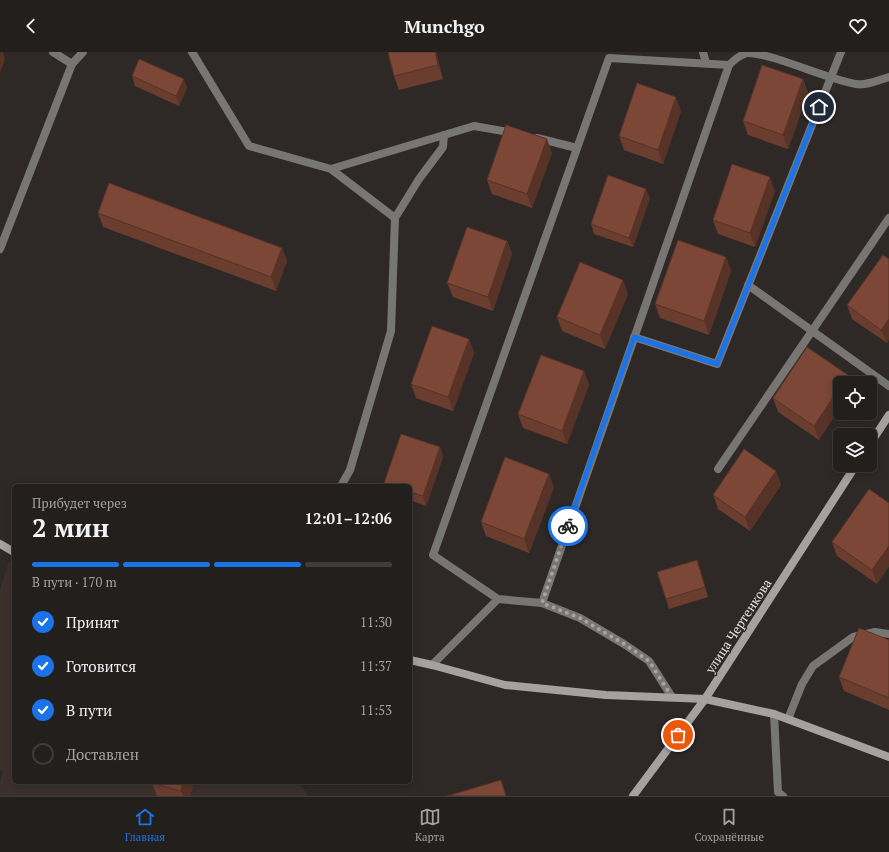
<!DOCTYPE html>
<html lang="ru">
<head>
<meta charset="utf-8">
<style>
	body { margin:0; font-family:"PT Serif",serif; background:#2e2c2a; color:#f1f3f6; height:100vh; display:flex; flex-direction:column; font-size:15px; white-space:nowrap }
	* { box-sizing:border-box; margin:0 }
	p { font-size:13px; color:#a2a2a4 }
	.icon { flex:none; width:22px; height:22px; fill:none; stroke:currentColor; stroke-width:2; stroke-linecap:round; stroke-linejoin:round }
	.map { position:relative; flex:1; overflow:hidden }
	.sheet { position:absolute; left:12px; top:432px; width:400px; height:300px; display:flex; flex-direction:column; background:#221f1d; border-radius:6px; box-shadow:0 2px 10px #0003,0 0 0 1px #3f3d3b }
	.sheet>* { flex:none }
	.tools { position:absolute; left:833px; top:324px; display:grid; gap:8px }
	.tools a { display:grid; place-items:center; width:44px; height:44px; border-radius:6px; background:#221f1d; box-shadow:0 2px 10px #0003,0 0 0 1px #3f3d3b; font-size:20px }
	.pin { position:absolute; display:grid; place-items:center; width:34px; height:34px; color:#fff; margin:-17px; border:2px solid #fff; border-radius:50%; box-shadow:0 1px 4px #0007 }
	.courier { position:absolute; display:grid; place-items:center; width:40px; height:40px; margin:-20px; border:3px solid #1a73e8; border-radius:50%; background:#fff; color:#222; box-shadow:0 1px 5px #0007 }
	.summary em { font-style:normal; font-weight:600 }
	.summary div { display:flex; flex-direction:column-reverse }
	.summary { display:flex; align-items:center; justify-content:space-between; height:68px; padding:0 20px }
	h1 { font-size:26px; font-weight:600; line-height:30px }
	.bar { display:grid; grid-template-columns:repeat(4,1fr); gap:6px 4px; align-content:center; height:48px; padding:0 20px }
	.bar i { height:5px; border-radius:3px; background:#3f3d3b }
	.bar .current { background:#1a73e8 }
	.bar p { grid-column:span 4 }
	ol { padding:0 20px; list-style:none }
	li { display:flex; align-items:center; gap:12px; height:44px }
	li p { margin-inline-start:auto }
	li .icon { padding:4px; border-radius:50%; background:#1a73e8; color:#fff; stroke-width:4 }
	li:last-child { color:#a2a2a4 }
	li i { width:22px; height:22px; border:2px solid #3f3d3b; border-radius:50% }
	header { display:flex; justify-content:space-between; align-items:center; height:52px; padding:0 20px; background:#221f1d; font-size:18px; font-weight:600 }
	.tab-bar { display:flex; justify-content:space-around; align-items:center; height:56px; border-top:1px solid #3f3d3b; background:#221f1d; font-size:11px; color:#a2a2a4 }
	.tab-bar a { display:grid; justify-items:center; gap:2px }
	.tab-bar .current { color:#1a73e8 }
	.map>svg:first-child { display:block }
	.built { fill:#3b302c }
	.lines { fill:none; stroke-linecap:round; stroke-linejoin:round }
	.lane { stroke:#787675; stroke-width:8 }
	.street { stroke:#787675; stroke-width:8 }
	.secondary { stroke:#a5a19f; stroke-width:8 }
	.wall { fill:#6b3d2f }
	.shaded-wall { fill:#573226 }
	.building { fill:#7c4737; stroke:#573226 }
	.done { stroke:#a6a3a1; stroke-width:4; stroke-dasharray:0 7.2 }
	.route { stroke:#1a73e8; stroke-width:5 }
	.labels { text-anchor:middle; stroke-width:3; stroke-linejoin:round; paint-order:stroke }
	.street-label { font-size:13px; fill:#e7e4e3; stroke:#2e2927 }
</style>
</head>
<body>
<header><svg class="icon" aria-label="back" viewBox="0 0 24 24"><path d="M15 5l-7 7 7 7"/></svg>Munchgo<svg class="icon" aria-label="heart" viewBox="0 0 24 24"><path d="M12 20l-8-8c-3-5 5-10 8-4 3-6 11-1 8 4z"/></svg></header>
<div class="map">
<svg width="889" height="744" viewBox="0 0 889 744">
	<rect width="100%" height="100%" fill="#2e2927"/>
	<path class="built" d="M9,509L14,510V730H299L308,744H0V730L3,719L0,717V537Z"/>
	<g class="lines">
		<g class="lane">
			<path d="M748,233L889,334"/>
			<path d="M634,285L717,312L841,0"/>
			<path d="M718,417L889,166"/>
		</g>
		<g class="street">
			<path d="M53,0L72,12"/>
			<path d="M192,0L249,94L331,117L474,74L514,81"/>
			<path d="M703,0L706,11"/>
			<path d="M729,13C734,8 740,3 747,1C769,0 829,28 856,32C866,34 879,28 889,25"/>
			<path d="M537,86L577,96"/>
			<path d="M331,117L395,166L391,279L350,418L341,434"/>
			<path d="M395,166L419,127L443,95L444,83"/>
			<path d="M0,197L72,12L83,0"/>
			<path d="M542,551L580,566L624,592L649,609L672,645"/>
			<path d="M432,613L498,547L542,551L729,13L609,6L433,503L498,547"/>
			<path d="M774,662L778,740L783,744"/>
			<path d="M788,667L802,632L813,614L853,585L875,580L889,582"/>
		</g>
		<g class="secondary">
			<path d="M870,392L889,363"/>
			<path d="M0,492L14,500"/>
			<path d="M410,608L432,613L505,633L606,643L705,647L774,662L889,705"/>
			<path d="M633,744L705,647L856,413"/>
		</g>
	</g>
	<g class="wall">
		<path d="M388,0H436L443,27L399,38L394,24Z"/>
		<path d="M132,24L187,36L179,54L135,34Z"/>
		<path d="M803,27L808,41L788,97L748,83L743,69Z"/>
		<path d="M681,59L663,112L624,98L619,84Z"/>
		<path d="M552,101L532,156L492,142L487,128Z"/>
		<path d="M775,139L755,195L718,182L713,168Z"/>
		<path d="M650,146L633,195L594,182L591,172Z"/>
		<path d="M98,161L282,196L287,209L276,239L103,175Z"/>
		<path d="M507,189L512,202L493,259L453,245L447,231Z"/>
		<path d="M883,203L887,291L852,267L847,253Z"/>
		<path d="M726,205L731,219L709,283L660,266L655,252Z"/>
		<path d="M628,242L605,297L562,279L557,265Z"/>
		<path d="M469,287L474,301L453,359L416,346L411,332Z"/>
		<path d="M584,319L589,333L567,392L523,376L518,362Z"/>
		<path d="M848,323L851,331H840L819,388L778,360L773,346Z"/>
		<path d="M440,395L443,405L426,454L410,448V434H385L384,431Z"/>
		<path d="M776,419L781,433L750,479L718,457L713,443Z"/>
		<path d="M554,435L529,501L486,484L481,470Z"/>
		<path d="M869,437L877,532L837,504L832,490Z"/>
		<path d="M700,517L708,545L669,557L666,547Z"/>
		<path d="M889,588V658L844,639L839,625Z"/>
		<path d="M194,730L190,744H157L152,731Z"/>
	</g>
	<g class="shaded-wall">
		<path d="M1,0H3L5,7L0,21V2Z"/>
		<path d="M435,0H436L443,27L438,13Z"/>
		<path d="M184,27L187,36L179,54L176,44Z"/>
		<path d="M803,27L808,41L788,97L783,83Z"/>
		<path d="M676,45L681,59L663,112L658,98Z"/>
		<path d="M547,87L552,101L532,156L527,142Z"/>
		<path d="M770,125L775,139L755,195L750,181Z"/>
		<path d="M646,137L650,146L633,195L629,186Z"/>
		<path d="M507,189L512,202L493,259L488,245Z"/>
		<path d="M282,196L287,209L276,239L271,225Z"/>
		<path d="M726,205L731,219L709,283L704,269Z"/>
		<path d="M623,228L628,242L605,297L600,283Z"/>
		<path d="M889,267V288L887,291L881,278Z"/>
		<path d="M469,287L474,301L453,359L448,345Z"/>
		<path d="M584,319L589,333L567,392L562,379Z"/>
		<path d="M848,323L851,331H842Z"/>
		<path d="M840,335V356L819,388L814,374Z"/>
		<path d="M440,395L443,405L426,454L423,444Z"/>
		<path d="M776,419L781,433L750,479L745,465Z"/>
		<path d="M549,422L554,435L529,501L524,487Z"/>
		<path d="M889,494V515L877,532L872,518Z"/>
		<path d="M183,730H194L190,744H183L181,739Z"/>
	</g>
	<g class="building">
		<path d="M388,0H435L438,13L394,24Z"/>
		<path d="M139,7L184,27L176,44L132,24Z"/>
		<path d="M762,13L803,27L783,83L743,69Z"/>
		<path d="M637,31L676,45L658,98L619,84Z"/>
		<path d="M506,73L547,87L527,142L487,128Z"/>
		<path d="M732,112L770,125L750,181L713,168Z"/>
		<path d="M608,123L646,137L629,186L591,172Z"/>
		<path d="M109,131L282,196L271,225L98,161Z"/>
		<path d="M467,175L507,189L488,245L447,231Z"/>
		<path d="M678,188L726,205L704,269L655,252Z"/>
		<path d="M883,203L889,207V267L881,278L847,253Z"/>
		<path d="M580,210L623,228L600,283L557,265Z"/>
		<path d="M432,274L469,287L448,345L411,332Z"/>
		<path d="M807,295L848,323L842,331H840V335L814,374L773,346Z"/>
		<path d="M541,303L584,319L562,379L518,362Z"/>
		<path d="M401,382L440,395L423,444L410,440V434H394L384,431Z"/>
		<path d="M744,397L776,419L745,465L713,443Z"/>
		<path d="M505,405L549,422L524,487L481,470Z"/>
		<path d="M869,437L889,451V494L872,518L832,490Z"/>
		<path d="M697,508L705,535L666,547L657,520Z"/>
		<path d="M859,576L889,588V646L839,625Z"/>
		<path d="M501,728L506,744H447Z"/>
		<path d="M152,730H183L181,739L152,731Z"/>
	</g>
	<g class="lines">
		<path class="done" d="M568,474L542,551L580,566L624,592L649,609L672,645L704,647L678,683"/>
		<path class="route" d="M568,474L634,285L717,312L819,55"/>
	</g>
	<g class="labels">
		<g class="street-label">
			<text transform="translate(738 574) rotate(-57)" y="5">улица Чертенкова</text>
		</g>
	</g>
</svg>
<div class="tools">
<a><svg class="icon" aria-label="locate" viewBox="0 0 24 24"><circle cx="12" cy="12" r="6"/><path d="M12 2v4M12 18v4M2 12h4M18 12h4"/></svg></a>
<a><svg class="icon" aria-label="layers" viewBox="0 0 24 24"><path d="M12 4l9 5-9 5-9-5zM3 14l9 5 9-5"/></svg></a>
</div>
<div class="pin" style="left:678px;top:683px;background:#ea580c"><svg class="icon" aria-label="bag" viewBox="0 0 24 24"><path d="M5 8h14l-1 12H6zM9 8a3 3 0 0 1 6 0"/></svg></div>
<div class="pin" style="left:819px;top:55px;background:#1f2937"><svg class="icon" aria-label="home" viewBox="0 0 24 24"><path d="M3 11l9-7 9 7M6 9v11h12V9"/></svg></div>
<div class="courier" style="left:568px;top:474px"><svg class="icon" aria-label="bike" viewBox="0 0 24 24"><circle cx="6" cy="16" r="4"/><circle cx="18" cy="16" r="4"/><path d="M6 16l4-8h5l3 8M10 8l3 8H6M13 5h3"/></svg></div>
<section class="sheet">
<div class="summary"><div><h1>2 мин</h1><p>Прибудет через</p></div><em>12:01–12:06</em></div>
<div class="bar"><i class="current"></i><i class="current"></i><i class="current"></i><i></i><p>В пути · 170 m</p></div>
<ol>
<li><svg class="icon" aria-label="check" viewBox="0 0 24 24"><path d="M5 12l5 5 9-10"/></svg>Принят<p>11:30</p></li>
<li><svg class="icon" aria-label="check" viewBox="0 0 24 24"><path d="M5 12l5 5 9-10"/></svg>Готовится<p>11:37</p></li>
<li><svg class="icon" aria-label="check" viewBox="0 0 24 24"><path d="M5 12l5 5 9-10"/></svg>В пути<p>11:53</p></li>
<li><i></i>Доставлен</li>
</ol>
</section>
</div>
<nav class="tab-bar">
<a class="current"><svg class="icon" aria-label="home" viewBox="0 0 24 24"><path d="M3 11l9-7 9 7M6 9v11h12V9"/></svg>Главная</a>
<a><svg class="icon" aria-label="map" viewBox="0 0 24 24"><path d="M3 6l6-2 6 2 6-2v14l-6 2-6-2-6 2zM9 4v14M15 6v14"/></svg>Карта</a>
<a><svg class="icon" aria-label="saved" viewBox="0 0 24 24"><path d="M7 4h10v16l-5-4-5 4z"/></svg>Сохранённые</a>
</nav>
</body>
</html>
